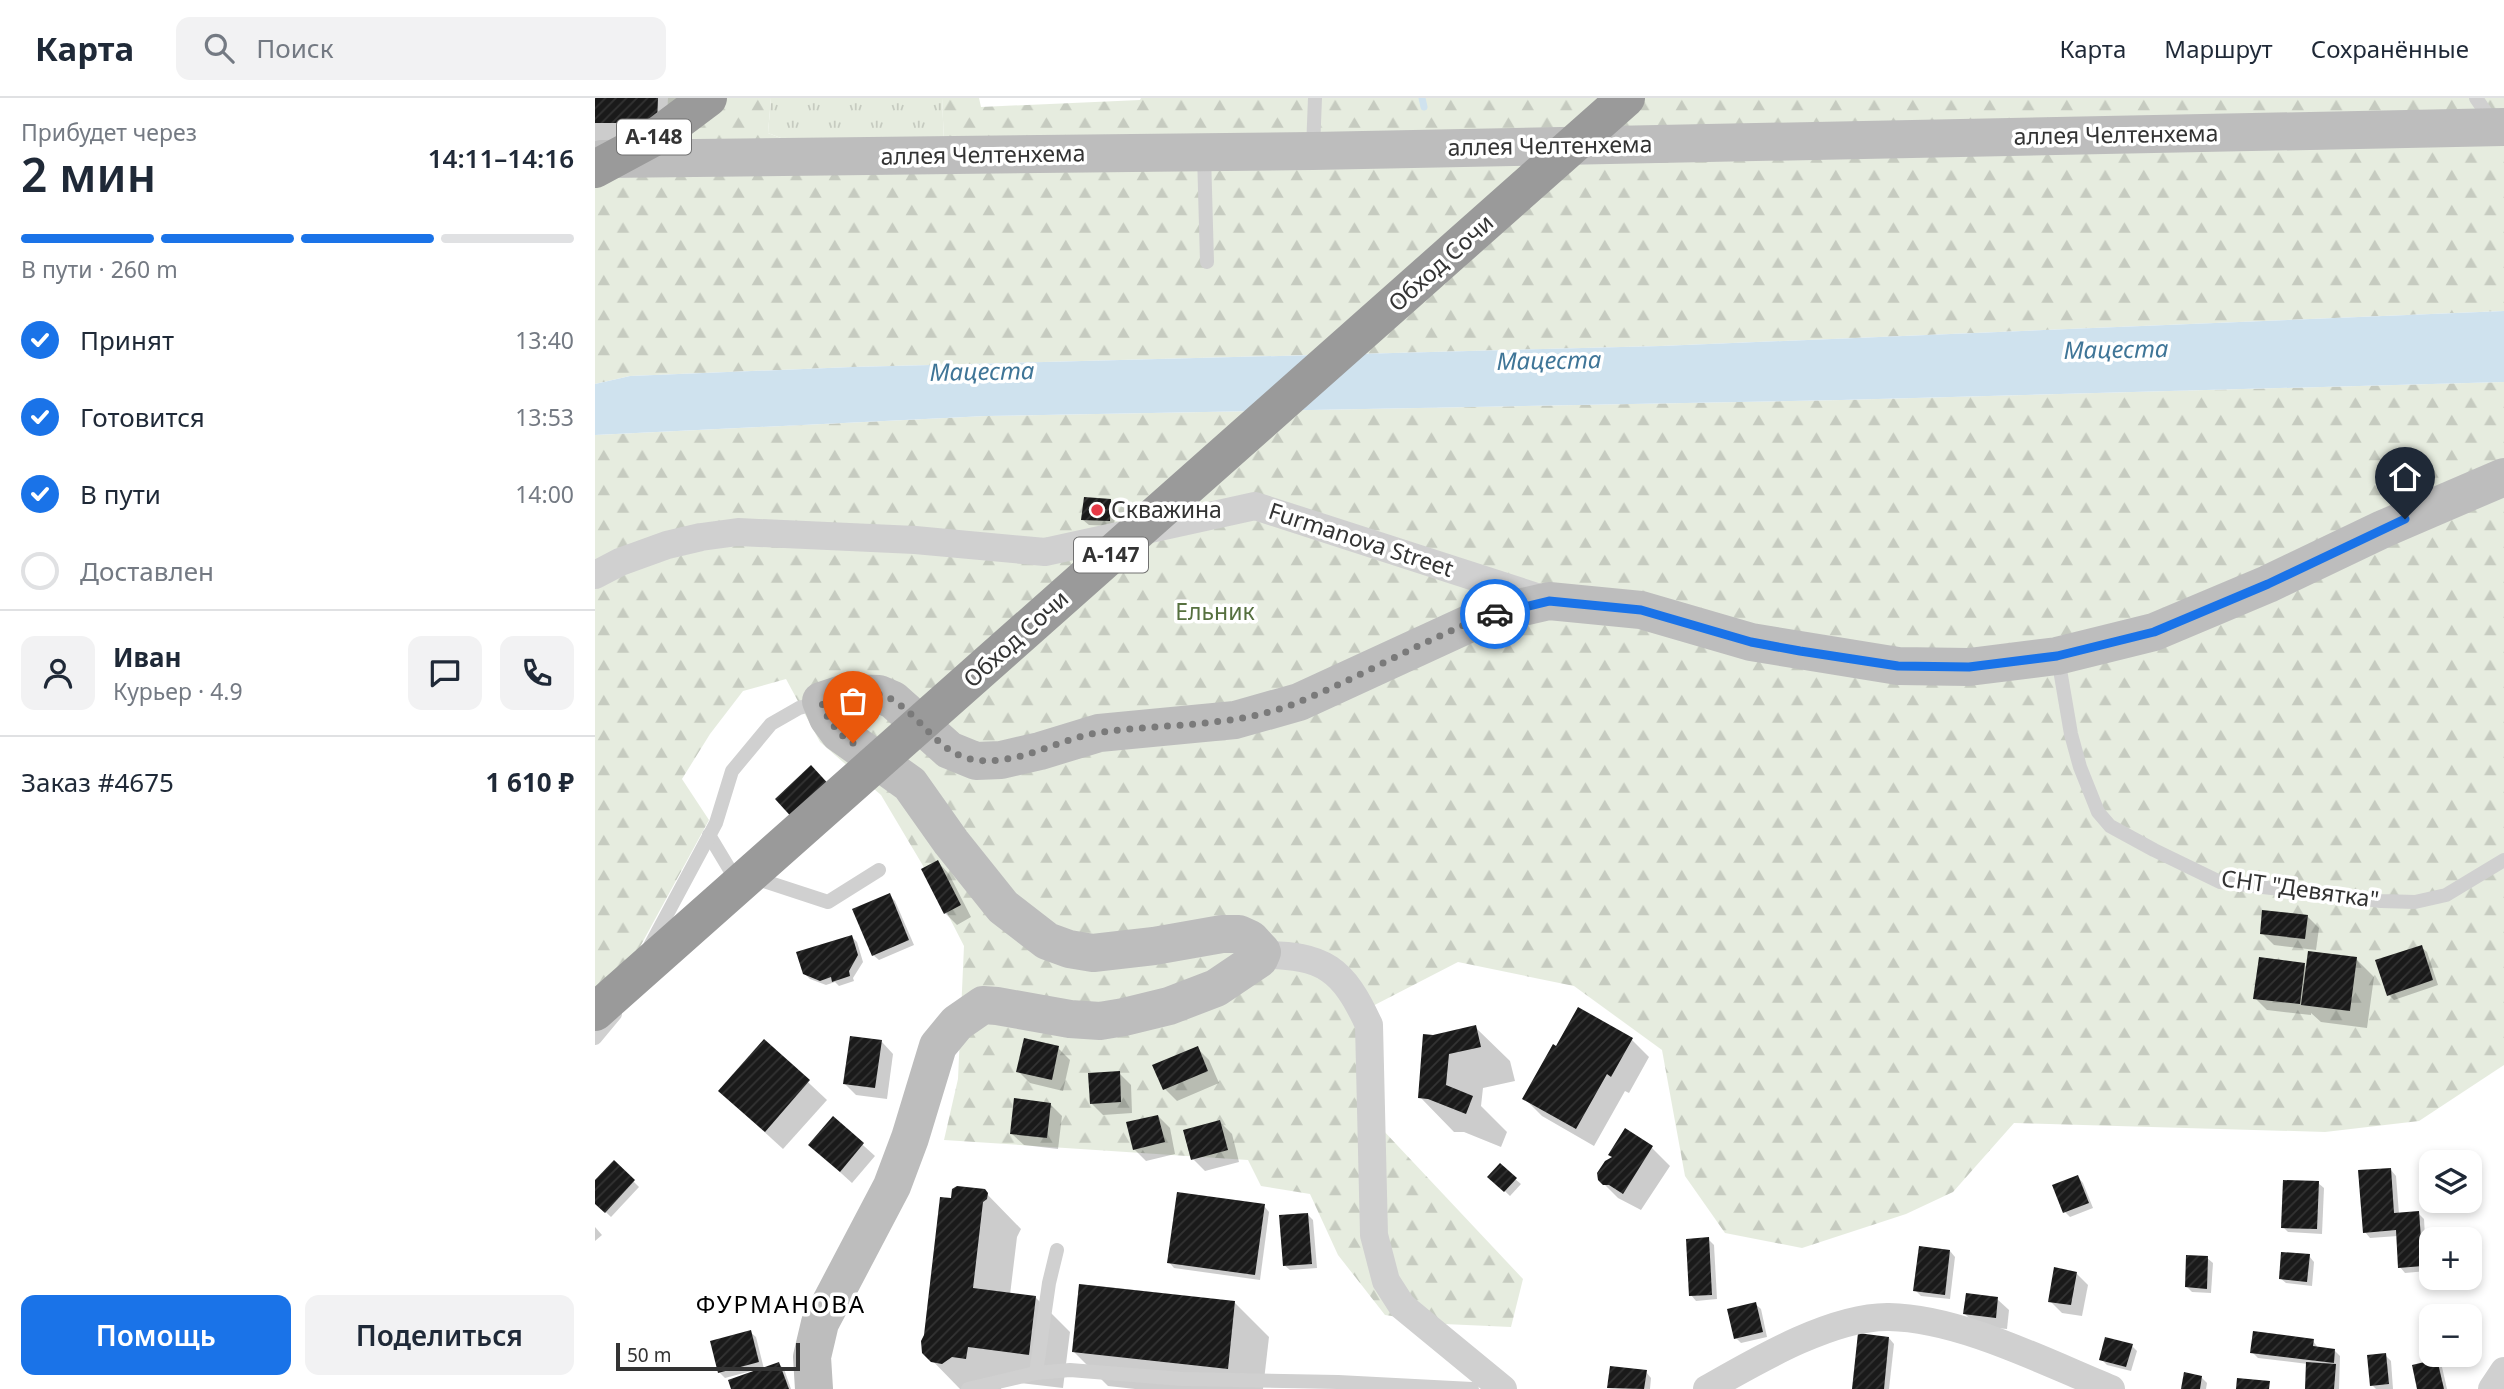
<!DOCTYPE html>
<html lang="ru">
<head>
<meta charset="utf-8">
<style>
	body { margin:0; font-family:"Noto Sans",sans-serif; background:#f2f2f3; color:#1f2937; height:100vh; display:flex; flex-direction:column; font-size:26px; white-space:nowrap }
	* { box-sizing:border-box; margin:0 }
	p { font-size:23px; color:#747a83 }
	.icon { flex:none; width:38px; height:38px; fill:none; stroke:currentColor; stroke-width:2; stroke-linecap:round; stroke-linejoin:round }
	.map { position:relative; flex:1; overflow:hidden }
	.side { display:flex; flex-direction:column; background:#fff; width:595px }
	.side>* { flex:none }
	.buttons { position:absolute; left:1824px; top:1052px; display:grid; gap:14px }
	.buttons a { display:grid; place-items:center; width:63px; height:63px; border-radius:14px; background:#fff; box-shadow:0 4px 10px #0003; font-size:35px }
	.scale { position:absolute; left:21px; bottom:18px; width:184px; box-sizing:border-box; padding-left:7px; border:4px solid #333; border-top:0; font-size:19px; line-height:24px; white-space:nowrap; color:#333; -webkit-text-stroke:5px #fff; paint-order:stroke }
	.pin { position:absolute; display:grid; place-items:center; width:60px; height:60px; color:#fff; margin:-72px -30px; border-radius:50% 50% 50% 0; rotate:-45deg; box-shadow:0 0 7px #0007 }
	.pin .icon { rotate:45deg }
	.courier { position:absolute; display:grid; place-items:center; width:70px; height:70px; margin:-35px; border:5px solid #1a73e8; border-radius:50%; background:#fff; color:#222; box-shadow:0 2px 9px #0007 }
	.summary em { font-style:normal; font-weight:600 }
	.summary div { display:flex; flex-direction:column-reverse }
	.summary { display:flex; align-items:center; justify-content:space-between; height:119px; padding:0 21px }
	h1 { font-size:46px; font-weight:600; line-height:52px }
	.bar { display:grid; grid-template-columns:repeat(4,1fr); gap:10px 7px; align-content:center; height:84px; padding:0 21px }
	.bar i { height:9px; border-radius:5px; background:#e0e1e3 }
	.bar .on { background:#1a73e8 }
	.bar p { grid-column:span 4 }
	.line { display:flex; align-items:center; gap:18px; padding:0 21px; border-top:2px solid #e0e1e3 }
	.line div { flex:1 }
	.round { display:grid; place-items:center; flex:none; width:74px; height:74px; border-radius:14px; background:#f2f2f3 }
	ol { padding:0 21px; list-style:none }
	li { display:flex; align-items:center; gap:21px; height:77px }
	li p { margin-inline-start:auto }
	li .icon { padding:7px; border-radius:50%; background:#1a73e8; color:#fff; stroke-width:4 }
	li:last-child { color:#747a83 }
	li i { width:38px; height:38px; border:4px solid #e0e1e3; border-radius:50% }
	.cta { display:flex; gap:14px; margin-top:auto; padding:14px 21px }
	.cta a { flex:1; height:80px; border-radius:14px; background:#1a73e8; color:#fff; font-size:28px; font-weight:600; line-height:80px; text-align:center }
	.cta a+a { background:#f2f2f3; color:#1f2937 }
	header { display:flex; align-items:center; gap:42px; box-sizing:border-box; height:98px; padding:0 35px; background:#fff; border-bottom:2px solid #e0e1e3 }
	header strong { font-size:33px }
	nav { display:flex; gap:38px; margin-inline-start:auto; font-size:24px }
	.search { width:490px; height:63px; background:#f2f2f3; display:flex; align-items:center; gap:18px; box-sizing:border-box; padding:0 24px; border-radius:14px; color:#747a83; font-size:26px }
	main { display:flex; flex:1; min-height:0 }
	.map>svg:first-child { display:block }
	.grass { fill:url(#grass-tufts) }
	.forest { fill:url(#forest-firs) }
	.water { fill:#cfe2ee }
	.shadow { fill:#0003 }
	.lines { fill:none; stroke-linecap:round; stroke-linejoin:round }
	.stream { stroke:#cfe2ee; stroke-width:7 }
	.building { fill:url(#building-hatch) }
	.lane { stroke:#d0d0d0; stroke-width:14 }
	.street { stroke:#d0d0d0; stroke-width:28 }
	.secondary { stroke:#bdbdbd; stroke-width:38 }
	.highway { stroke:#9a9a9a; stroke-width:38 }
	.done { stroke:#7a7a7a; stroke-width:7; stroke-dasharray:0 12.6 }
	.route { stroke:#1a73e8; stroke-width:9 }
	.poi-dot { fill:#e63946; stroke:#fff; stroke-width:2.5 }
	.labels { text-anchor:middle; stroke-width:7; stroke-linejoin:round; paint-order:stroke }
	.shield { fill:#fff; stroke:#707070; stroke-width:2 }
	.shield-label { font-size:21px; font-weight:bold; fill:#333 }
	.street-label { font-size:23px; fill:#333; stroke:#fff }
	.poi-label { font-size:23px; fill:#333; stroke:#fff; text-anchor:start }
	.park-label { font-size:23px; fill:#56703f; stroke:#fff }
	.water-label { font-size:24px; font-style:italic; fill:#3f7597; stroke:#fff }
	.neighbourhood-label { font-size:24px; letter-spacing:2px; fill:#000; stroke:#fff }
</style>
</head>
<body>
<header>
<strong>Карта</strong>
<div class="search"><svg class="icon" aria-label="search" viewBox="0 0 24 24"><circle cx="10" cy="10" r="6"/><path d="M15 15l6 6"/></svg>Поиск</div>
<nav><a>Карта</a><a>Маршрут</a><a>Сохранённые</a></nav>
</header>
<main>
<section class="side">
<div class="summary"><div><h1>2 мин</h1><p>Прибудет через</p></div><em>14:11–14:16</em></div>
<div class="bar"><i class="on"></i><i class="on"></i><i class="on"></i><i></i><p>В пути · 260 m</p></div>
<ol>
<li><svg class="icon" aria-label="check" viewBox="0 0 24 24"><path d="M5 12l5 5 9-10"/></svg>Принят<p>13:40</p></li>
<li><svg class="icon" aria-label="check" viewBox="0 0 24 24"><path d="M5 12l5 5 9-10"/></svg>Готовится<p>13:53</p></li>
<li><svg class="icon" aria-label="check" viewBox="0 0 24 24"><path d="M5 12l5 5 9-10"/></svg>В пути<p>14:00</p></li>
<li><i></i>Доставлен</li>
</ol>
<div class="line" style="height:126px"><a class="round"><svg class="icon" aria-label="person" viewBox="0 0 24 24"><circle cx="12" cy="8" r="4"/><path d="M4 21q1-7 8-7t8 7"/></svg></a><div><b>Иван</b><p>Курьер · 4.9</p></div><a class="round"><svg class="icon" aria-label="chat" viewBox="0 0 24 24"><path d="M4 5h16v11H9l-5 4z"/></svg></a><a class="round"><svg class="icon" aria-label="phone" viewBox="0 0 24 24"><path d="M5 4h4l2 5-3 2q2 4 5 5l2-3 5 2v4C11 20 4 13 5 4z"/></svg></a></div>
<div class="line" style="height:91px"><div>Заказ #4675</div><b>1 610 ₽</b></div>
<div class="cta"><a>Помощь</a><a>Поделиться</a></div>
</section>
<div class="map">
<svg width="1909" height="1291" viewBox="0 0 1909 1291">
	<defs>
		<pattern id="grass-tufts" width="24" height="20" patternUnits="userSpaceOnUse" patternTransform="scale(1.75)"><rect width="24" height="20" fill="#e6ecdf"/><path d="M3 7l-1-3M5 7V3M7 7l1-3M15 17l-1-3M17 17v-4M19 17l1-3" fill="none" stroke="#c6cbc0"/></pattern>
		<pattern id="forest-firs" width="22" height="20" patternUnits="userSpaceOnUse" patternTransform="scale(1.75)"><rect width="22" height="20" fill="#e6ecdf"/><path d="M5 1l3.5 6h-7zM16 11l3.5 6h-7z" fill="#c6cbc0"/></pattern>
		<pattern id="building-hatch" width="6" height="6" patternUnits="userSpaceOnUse" patternTransform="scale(1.75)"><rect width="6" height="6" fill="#1a1a1a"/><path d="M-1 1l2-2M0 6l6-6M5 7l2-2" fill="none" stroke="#333"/></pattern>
	</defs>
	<rect width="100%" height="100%" fill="#fff"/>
	<path class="grass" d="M176,0H347L349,44L232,58L173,35Z"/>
	<g class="forest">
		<path d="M73,0H176L173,35L232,58L349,44L347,0H384L386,9L545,2L546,0H1909V213L1066,248L257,269L35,278L0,286V61L70,60Z"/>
		<path d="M1909,284V967L1824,1023L1730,1034L1419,1025L1358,1094L1311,1116L1207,1150L1130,1135L1090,1078L1067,952L979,888L863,864L768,913L770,1013L928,1181L916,1229L849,1226L790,1217L743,1157L715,1096L666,1088L653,1062L349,1042L363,981L369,848L327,766L286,697L225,644L191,581L148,593L115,636L87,681L114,722L40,858L0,893V337L391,318L1246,302Z"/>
	</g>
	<path class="water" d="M1909,213V284L1246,302L391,318L0,337V286L35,278L257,269L1066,248Z"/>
	<g class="shadow">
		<path d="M0,0H81L86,49L0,47Z"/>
		<path d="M516,403L521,408L519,428L494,427L488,422Z"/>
		<path d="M343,764L354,776L376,819L362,827L350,815Z"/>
		<path d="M294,797L300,803L319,847L284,862L278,857Z"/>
		<path d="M1712,818L1724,830L1721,852L1679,847L1667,835Z"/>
		<path d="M256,838L262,844L268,864L258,880L259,883L244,888L240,884L231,887L215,881L209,875Z"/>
		<path d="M1826,849L1832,854L1843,887L1799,902L1794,897Z"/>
		<path d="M1761,861L1779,879L1772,930L1726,924L1716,915V917L1672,912L1660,900L1709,866L1712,870Z"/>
		<path d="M880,929L915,963L920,983L888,990L886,1008L912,1034L906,1049L869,1034H859L825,999L838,939Z"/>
		<path d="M1036,941L1054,959L1034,995L1030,993L999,1048L947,1018L929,1000L962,950Z"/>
		<path d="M169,943L232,1002L188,1051L125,993Z"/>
		<path d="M287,944L298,956L292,1001L261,997L249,985Z"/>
		<path d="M463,950L475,962L468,993L435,985L423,973Z"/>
		<path d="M602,950L614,962L624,985L582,1003L570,991Z"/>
		<path d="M524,975L536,987L537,1015L508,1017L496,1005Z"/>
		<path d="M455,1006L467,1018L463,1051L429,1047L417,1036Z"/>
		<path d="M563,1018L575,1030L580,1056L551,1063L539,1051Z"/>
		<path d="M238,1020L280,1058L257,1085L215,1047Z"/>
		<path d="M625,1024L637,1036L644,1064L610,1073L598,1061Z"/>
		<path d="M1030,1033L1057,1050L1075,1068L1046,1112L1023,1100L1005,1082L1019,1061Z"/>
		<path d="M19,1064L44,1089L16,1119L0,1104V1084Z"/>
		<path d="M1796,1072L1801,1078L1804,1116L1823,1115L1829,1121L1832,1173L1810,1175L1805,1169L1803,1138L1775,1140L1770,1134Z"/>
		<path d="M895,1079L920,1081L926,1086L915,1098Z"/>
		<path d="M1483,1079L1488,1085L1498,1110L1475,1119L1470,1114Z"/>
		<path d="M1723,1085L1729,1090L1727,1136L1693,1134L1688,1129Z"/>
		<path d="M389,1093L426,1131L422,1139L415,1197L440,1199L475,1234L468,1290L407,1283L406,1291H365L329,1254L358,1102Z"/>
		<path d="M669,1108L674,1114L665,1182L579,1170L574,1164Z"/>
		<path d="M713,1117L718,1122L722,1170L695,1172L689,1167Z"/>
		<path d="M0,1129L7,1137L0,1143Z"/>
		<path d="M1113,1141L1119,1147L1122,1201L1101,1203L1096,1197Z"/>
		<path d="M1355,1153L1360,1159L1355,1201L1326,1198L1320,1192Z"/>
		<path d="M1714,1158L1719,1164L1717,1188L1691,1185L1685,1180Z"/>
		<path d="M1612,1160L1618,1165L1616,1195L1597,1194L1591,1188Z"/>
		<path d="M1481,1175L1493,1187L1487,1218L1467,1215L1455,1203Z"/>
		<path d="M1402,1201L1414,1212L1412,1231L1382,1228L1370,1216Z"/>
		<path d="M639,1204L674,1239L668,1291H540L513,1288L479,1254Z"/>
		<path d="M1160,1206L1166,1211L1172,1239L1146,1245L1141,1240Z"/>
		<path d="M155,1234L161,1239L169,1271L184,1266L189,1271L196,1291H138L160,1274V1272L130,1280L124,1274Z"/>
		<path d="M1294,1240L1299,1246L1294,1291H1258Z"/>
		<path d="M1718,1243L1724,1251L1740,1253L1745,1258L1744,1291H1711L1713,1266L1663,1260L1657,1254Z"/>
		<path d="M1537,1248L1542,1253L1536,1273L1512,1267L1506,1261Z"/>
		<path d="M1790,1257L1796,1263L1798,1291H1781L1777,1287Z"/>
		<path d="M1842,1263L1847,1269L1852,1291H1824Z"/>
		<path d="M1051,1274L1056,1280L1055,1291L1014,1290Z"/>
		<path d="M1606,1279L1612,1285L1611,1291H1588Z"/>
	</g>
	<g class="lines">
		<path class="stream" d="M827,0L829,9"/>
	</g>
	<g class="building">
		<path d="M0,0H63L62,25H0Z"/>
		<path d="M489,399L516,401L515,423L486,422Z"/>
		<path d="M216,667L238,691L201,724L180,701Z"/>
		<path d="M343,762L366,807L349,816L326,771Z"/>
		<path d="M295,795L314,842L277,858L257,811Z"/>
		<path d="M1667,812L1713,817L1710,841L1665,836Z"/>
		<path d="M257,837L263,857L254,873L255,878L237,884L236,879L225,883L208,876L201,854Z"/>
		<path d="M1827,847L1838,882L1792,898L1780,862Z"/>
		<path d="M1713,853L1762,859L1755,913L1706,907Z"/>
		<path d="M1664,859L1710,865L1705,906L1658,901Z"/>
		<path d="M983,909L1038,940L1016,979L1012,976L981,1031L927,1001L958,946L961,948Z"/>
		<path d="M881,927L886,949L854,956L851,987L878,998L871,1016L833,1001L823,1000L828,936L838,937Z"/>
		<path d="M255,938L287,942L280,990L248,986Z"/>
		<path d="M429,940L464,948L457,982L421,974Z"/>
		<path d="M169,941L215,982L170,1034L123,993Z"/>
		<path d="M603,948L613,973L568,992L557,967Z"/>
		<path d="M525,973L526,1004L495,1006L493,975Z"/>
		<path d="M419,1000L456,1005L452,1040L415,1036Z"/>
		<path d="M563,1017L570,1044L538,1052L531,1024Z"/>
		<path d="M238,1018L269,1045L245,1074L213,1047Z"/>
		<path d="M625,1022L633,1052L596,1062L588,1032Z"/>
		<path d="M1030,1030L1058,1048L1028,1096L1014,1087H1008L1003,1082L1002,1075L1010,1063L1017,1059L1013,1057Z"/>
		<path d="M19,1062L40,1082L10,1115L0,1106V1082Z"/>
		<path d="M905,1065L922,1080L909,1094L892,1079Z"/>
		<path d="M1796,1070L1799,1115L1824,1113L1828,1168L1803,1170L1801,1132L1768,1135L1763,1072Z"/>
		<path d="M1483,1077L1494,1105L1468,1115L1457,1087Z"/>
		<path d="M1688,1082L1724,1083L1722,1131L1686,1130Z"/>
		<path d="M362,1088L390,1091L393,1095L392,1101L388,1104L378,1190L441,1198L434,1257L373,1249L371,1261L357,1259L347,1266L336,1264L327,1255L326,1243L329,1237L345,1099L356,1100L357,1091Z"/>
		<path d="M582,1094L670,1106L660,1177L572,1165Z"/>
		<path d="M713,1115L717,1166L688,1168L684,1117Z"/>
		<path d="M1114,1139L1117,1197L1094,1198L1091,1141Z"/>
		<path d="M1324,1148L1355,1152L1350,1197L1318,1193Z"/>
		<path d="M1686,1154L1715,1156L1712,1184L1684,1181Z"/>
		<path d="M1591,1157L1613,1158L1612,1191L1590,1189Z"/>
		<path d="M1459,1169L1482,1174L1476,1207L1453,1204Z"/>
		<path d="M484,1186L640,1203L633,1271L477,1254Z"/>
		<path d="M1371,1195L1403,1199L1401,1220L1368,1216Z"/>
		<path d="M1161,1204L1168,1234L1139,1241L1132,1211Z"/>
		<path d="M156,1232L164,1264L123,1275L115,1243Z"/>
		<path d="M1658,1233L1719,1241L1718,1248L1740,1251L1739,1265L1655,1255Z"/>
		<path d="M1263,1235L1294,1239L1289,1291H1257Z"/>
		<path d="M1510,1239L1538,1246L1531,1269L1504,1262Z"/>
		<path d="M1791,1255L1794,1286L1775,1288L1772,1257Z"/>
		<path d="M1842,1261L1849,1291H1822L1817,1267Z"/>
		<path d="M184,1264L194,1291H136L133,1282Z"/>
		<path d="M1711,1264L1741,1266L1739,1291H1710Z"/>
		<path d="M1015,1268L1052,1272L1049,1291L1012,1290Z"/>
		<path d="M1589,1274L1607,1278L1605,1291H1586Z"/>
		<path d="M1642,1280L1675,1283L1674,1291H1641Z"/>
	</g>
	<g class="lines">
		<g class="lane">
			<path d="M1881,0L1898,25"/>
			<path d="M718,51L720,0"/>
			<path d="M609,56L612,164"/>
			<path d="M1463,560L1476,636L1485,669L1503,714L1515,728L1559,752L1625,784L1786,803L1820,804L1851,797L1909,762"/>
			<path d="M114,737L135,772L233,804L284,772"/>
			<path d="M55,848L121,725L137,673L176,626L204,610L225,604"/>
			<path d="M0,940L20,916"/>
			<path d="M441,1275L454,1185L462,1152"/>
			<path d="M373,1291L441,1275L475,1272L587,1281L743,1284L877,1291"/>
		</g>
		<g class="street">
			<path d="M0,477L25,464L72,447L106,439L143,434L320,442L450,454L660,408L954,503"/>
			<path d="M666,857C730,857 748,871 774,927L779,1137L791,1183L807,1208L908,1291"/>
			<path d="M1112,1291C1161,1263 1237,1218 1294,1219C1364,1220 1450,1264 1516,1291"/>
			<path d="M1897,1291L1909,1273"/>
		</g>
		<g class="secondary">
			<path d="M7,61L718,53L1909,29"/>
			<path d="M219,1291L217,1259L225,1225L297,1088L315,1040L343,948L362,925L388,907L402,908L475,921L505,923L529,919L574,908L621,890L664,861L667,854L655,841L644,836H627L559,848L498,855L474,851L452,843L408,809L356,744L315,686L244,635L233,620L226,603L250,595L284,596L298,602L354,652L381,663L406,662L445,653L504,635L640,622L704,604L893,517L954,503L1046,512L1156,544L1303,568L1374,569L1462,558L1559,534L1673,486L1788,431L1909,379"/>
		</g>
		<g class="highway">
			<path d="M0,71L65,36L113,0"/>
			<path d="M0,914L1031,0"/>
		</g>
	</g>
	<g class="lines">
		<path class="done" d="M258,645L244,635L233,620L226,603C248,595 277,589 298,602C338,628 347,669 405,662C440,658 472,639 507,634C573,625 643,630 706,603C750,585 793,562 836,542C857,533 878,521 900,516"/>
		<path class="route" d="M900,516L954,503L1046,512L1156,544L1205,553L1303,568L1374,569L1462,558L1559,534L1673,486L1810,421"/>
	</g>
	<circle class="poi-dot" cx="502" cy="412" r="7"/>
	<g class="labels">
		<g class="shield">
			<rect x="22" y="21.5" width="74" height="35" rx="5"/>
			<rect x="479" y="439.5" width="74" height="35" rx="5"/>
		</g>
		<g class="shield-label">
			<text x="59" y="46">А-148</text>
			<text x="516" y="464">А-147</text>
		</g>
		<g class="street-label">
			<text transform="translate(1521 37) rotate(-1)" y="8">аллея Челтенхема</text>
			<text transform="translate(955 48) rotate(-1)" y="8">аллея Челтенхема</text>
			<text transform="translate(388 57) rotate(-1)" y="8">аллея Челтенхема</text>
			<text transform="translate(846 165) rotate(-42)" y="8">Обход Сочи</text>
			<text transform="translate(766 442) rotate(18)" y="8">Furmanova Street</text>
			<text transform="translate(421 541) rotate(-42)" y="8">Обход Сочи</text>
			<text transform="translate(1705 791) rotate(8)" y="8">СНТ "Девятка"</text>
		</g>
		<g class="poi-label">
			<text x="516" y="420">Скважина</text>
		</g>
		<g class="park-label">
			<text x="620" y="522">Ельник</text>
		</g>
		<g class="water-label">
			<text transform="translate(1521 252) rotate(-1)" y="8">Мацеста</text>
			<text transform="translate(954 263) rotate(-1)" y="8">Мацеста</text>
			<text transform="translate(387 274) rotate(-1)" y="8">Мацеста</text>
		</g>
		<g class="neighbourhood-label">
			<text x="186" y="1215">ФУРМАНОВА</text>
		</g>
	</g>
</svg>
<div class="buttons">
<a><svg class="icon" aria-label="layers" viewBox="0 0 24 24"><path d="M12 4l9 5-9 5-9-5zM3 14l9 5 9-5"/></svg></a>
<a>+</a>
<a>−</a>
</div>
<div class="scale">50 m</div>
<div class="pin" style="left:258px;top:645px;background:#ea580c"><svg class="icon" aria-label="bag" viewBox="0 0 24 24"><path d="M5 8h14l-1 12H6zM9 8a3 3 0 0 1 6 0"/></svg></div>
<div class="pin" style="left:1810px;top:421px;background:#1f2937"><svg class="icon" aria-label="home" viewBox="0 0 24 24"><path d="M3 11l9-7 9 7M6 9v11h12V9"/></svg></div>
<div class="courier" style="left:900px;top:516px"><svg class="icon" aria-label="car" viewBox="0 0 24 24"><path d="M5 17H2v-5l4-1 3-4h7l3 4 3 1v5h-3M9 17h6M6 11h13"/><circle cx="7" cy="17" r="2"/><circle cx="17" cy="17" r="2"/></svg></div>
</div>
</main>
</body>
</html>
